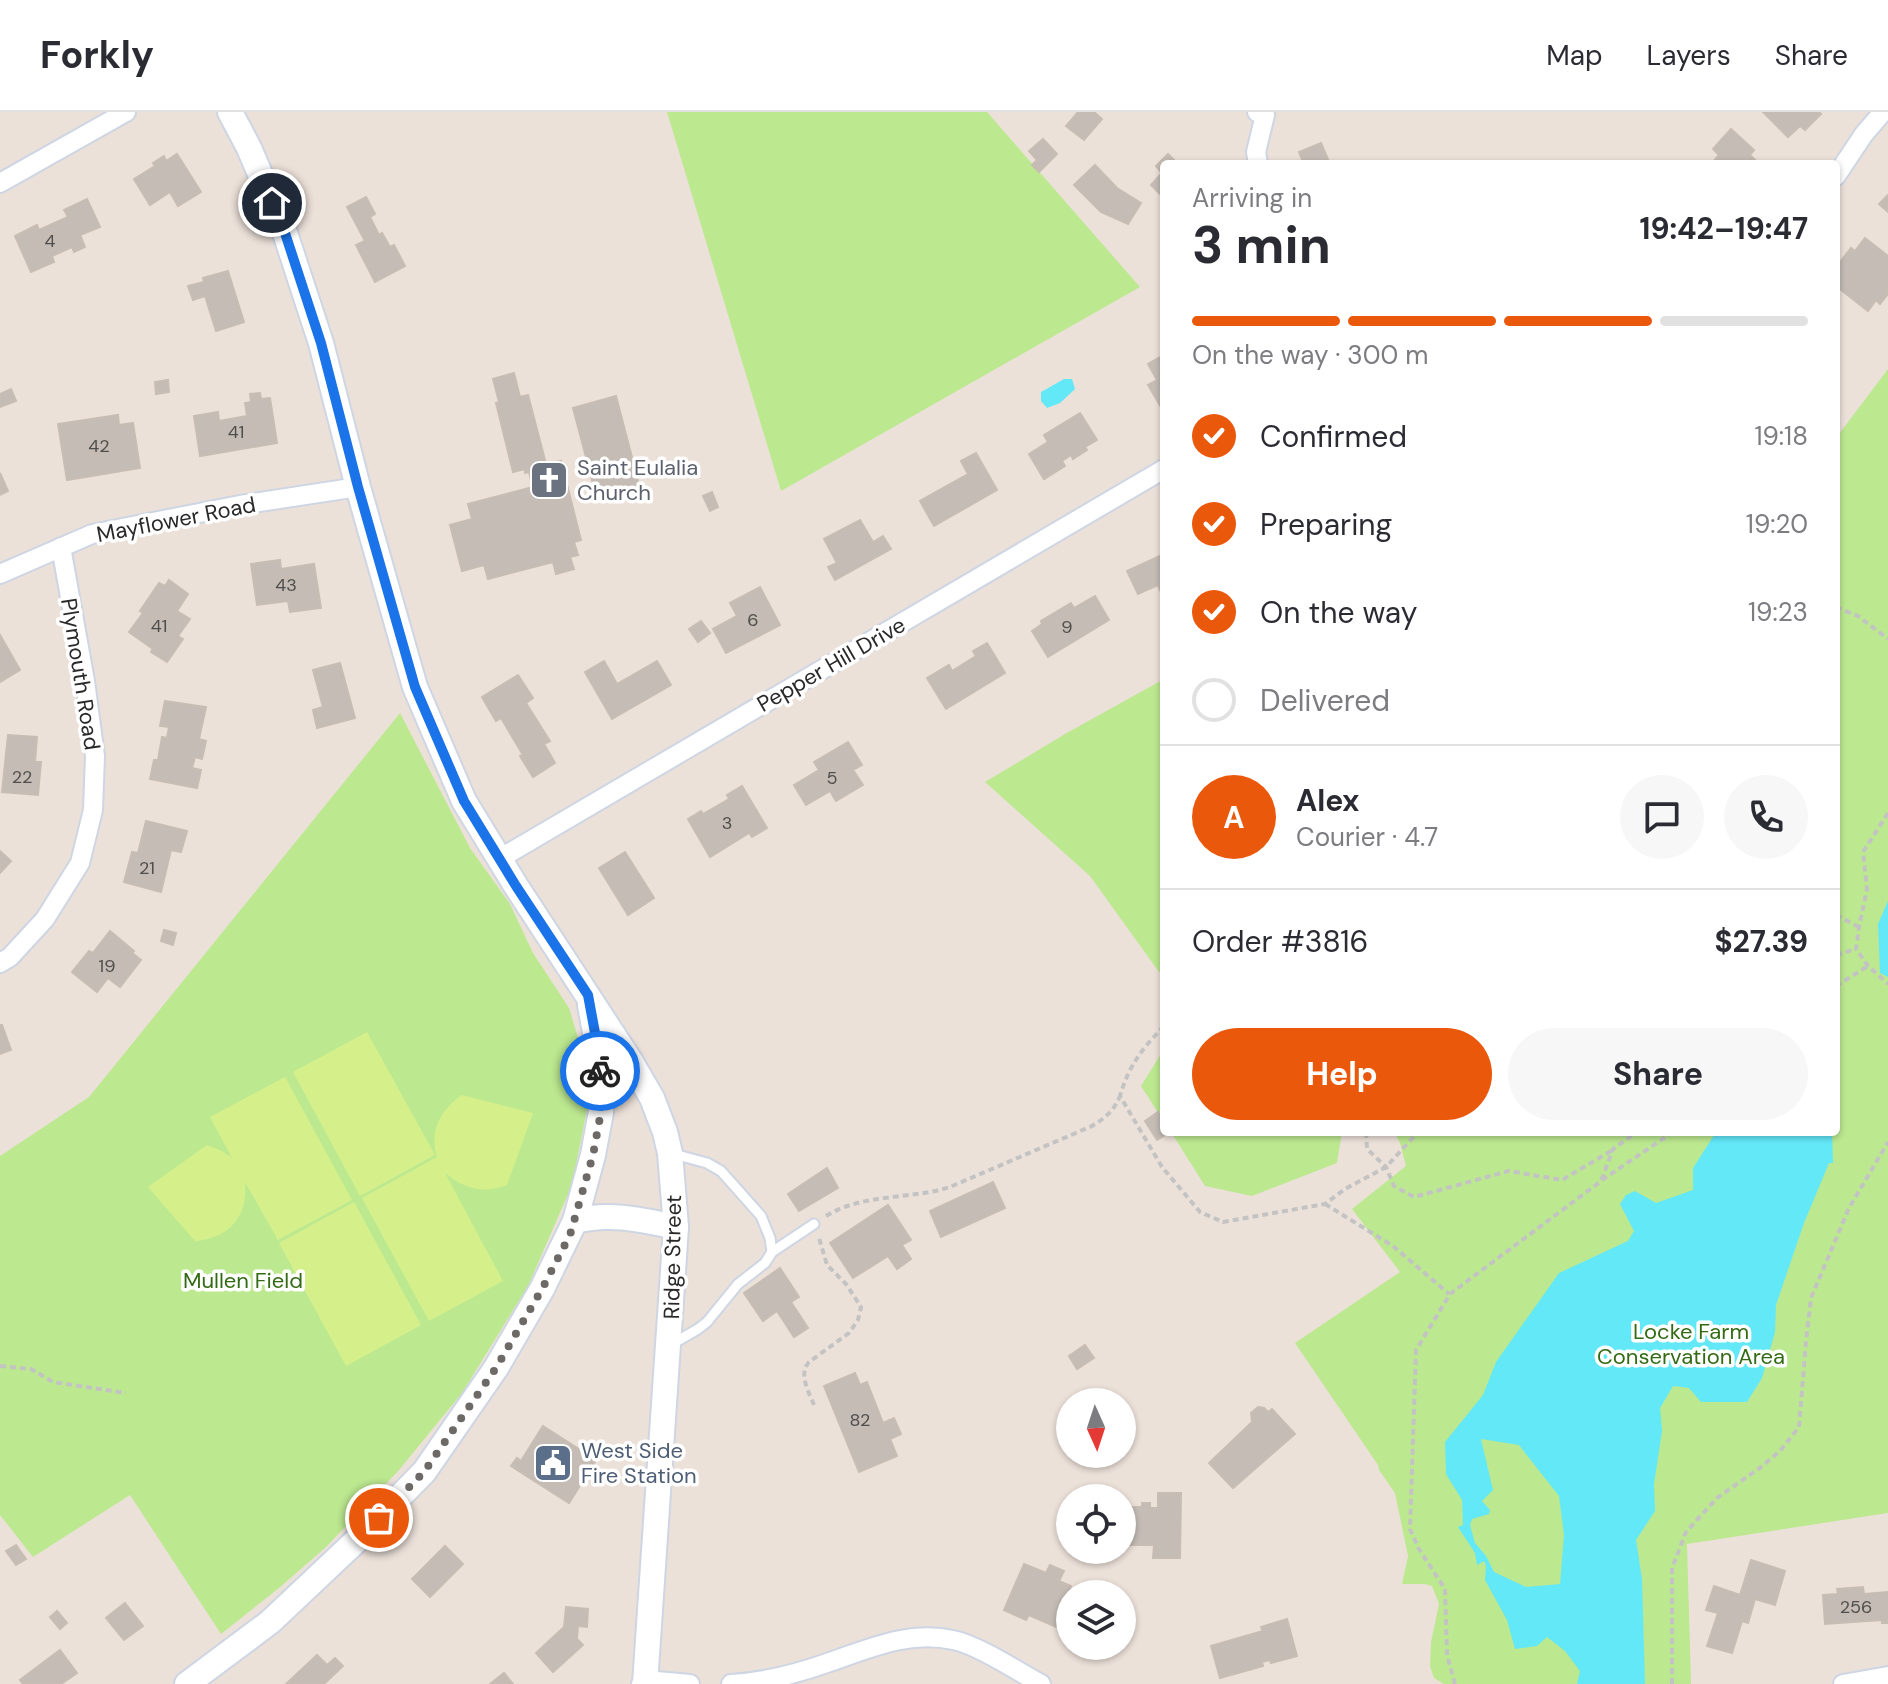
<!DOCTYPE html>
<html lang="en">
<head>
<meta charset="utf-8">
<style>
	body { margin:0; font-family:"DM Sans",sans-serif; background:#f7f7f7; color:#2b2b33; height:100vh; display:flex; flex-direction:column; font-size:30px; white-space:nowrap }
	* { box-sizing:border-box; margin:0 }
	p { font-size:26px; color:#7c7c81 }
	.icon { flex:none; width:44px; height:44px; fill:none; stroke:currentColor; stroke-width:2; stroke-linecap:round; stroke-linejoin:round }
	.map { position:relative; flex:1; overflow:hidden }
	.sheet { position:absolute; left:1160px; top:48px; width:680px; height:976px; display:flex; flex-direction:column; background:#fff; border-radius:8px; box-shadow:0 2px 6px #0004 }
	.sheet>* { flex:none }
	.needle { width:52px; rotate:177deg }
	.controls { position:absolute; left:1056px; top:1276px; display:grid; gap:16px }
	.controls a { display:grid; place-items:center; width:80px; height:80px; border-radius:50%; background:#fff; box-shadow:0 2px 6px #0004; font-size:40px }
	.pin { position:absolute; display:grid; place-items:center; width:68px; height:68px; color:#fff; margin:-34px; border:4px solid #fff; border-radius:50%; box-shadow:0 2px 8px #0007 }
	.courier { position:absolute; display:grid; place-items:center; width:80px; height:80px; margin:-40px; border:6px solid #1a73e8; border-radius:50%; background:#fff; color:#222; box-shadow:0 2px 10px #0007 }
	.overview em { font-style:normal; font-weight:700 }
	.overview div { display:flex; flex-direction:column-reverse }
	.overview { display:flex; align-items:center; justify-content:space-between; height:136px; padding:0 32px }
	h1 { font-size:52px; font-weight:700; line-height:60px }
	.bar { display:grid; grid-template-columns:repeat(4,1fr); gap:12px 8px; align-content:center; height:96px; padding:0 32px }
	.bar i { height:10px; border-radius:6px; background:#e1e1e2 }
	.bar .current { background:#ea580c }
	.bar p { grid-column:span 4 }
	.line { display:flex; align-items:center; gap:20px; padding:0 32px; border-top:2px solid #e1e1e2 }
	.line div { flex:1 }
	.round { display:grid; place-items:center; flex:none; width:84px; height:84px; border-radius:42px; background:#f7f7f7 }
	ol { padding:0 32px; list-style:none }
	li { display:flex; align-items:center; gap:24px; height:88px }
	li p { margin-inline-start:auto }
	li .icon { padding:8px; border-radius:50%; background:#ea580c; color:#fff; stroke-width:4 }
	li:last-child { color:#7c7c81 }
	li i { width:44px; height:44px; border:4px solid #e1e1e2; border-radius:50% }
	.primary-button { display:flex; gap:16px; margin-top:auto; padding:16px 32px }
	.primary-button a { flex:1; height:92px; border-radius:48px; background:#ea580c; color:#fff; font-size:32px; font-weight:700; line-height:92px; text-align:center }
	.primary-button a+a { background:#f7f7f7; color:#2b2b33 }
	header { display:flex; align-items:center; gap:48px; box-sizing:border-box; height:112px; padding:0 40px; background:#fff; border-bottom:2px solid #e1e1e2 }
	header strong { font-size:38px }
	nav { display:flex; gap:44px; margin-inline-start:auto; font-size:28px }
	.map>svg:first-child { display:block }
	.green { fill:#bce890 }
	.pitch { fill:#d5f08b }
	.water { fill:#63e8f8; fill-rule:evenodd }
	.building { fill:#c4bcb5; stroke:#c8bdb3; stroke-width:2 }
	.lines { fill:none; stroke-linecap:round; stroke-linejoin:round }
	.lane-casing { stroke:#ced5e3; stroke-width:13 }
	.street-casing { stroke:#ced5e3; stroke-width:22 }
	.secondary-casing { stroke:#ced5e3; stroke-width:28 }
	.path { stroke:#c3c3c3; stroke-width:4; stroke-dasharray:6 4; stroke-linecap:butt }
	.lane { stroke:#fff; stroke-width:9 }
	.street { stroke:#fff; stroke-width:18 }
	.secondary { stroke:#fff; stroke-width:24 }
	.done { stroke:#6d6967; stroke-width:8; stroke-dasharray:0 14.4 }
	.route { stroke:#1a73e8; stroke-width:10 }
	.labels { text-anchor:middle; stroke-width:7; stroke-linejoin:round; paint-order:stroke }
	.number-label { font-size:18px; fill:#504e4c }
	.worship-label { font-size:22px; fill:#5b616d; stroke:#fff; text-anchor:start }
	.street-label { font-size:22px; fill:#292929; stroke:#fff }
	.park-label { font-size:22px; fill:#336b14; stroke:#fff }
	.service-label { font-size:22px; fill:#4e5e75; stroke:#fff; text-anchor:start }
</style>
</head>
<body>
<header>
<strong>Forkly</strong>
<nav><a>Map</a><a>Layers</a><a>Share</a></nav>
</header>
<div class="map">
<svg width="1888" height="1572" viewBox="0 0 1888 1572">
	<rect width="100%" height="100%" fill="#ece1d9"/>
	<g class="green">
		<path d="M667,0H987L1140,175L781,379Z"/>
		<path d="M1888,257V1401L1687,1432L1691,1572H1444L1434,1566L1430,1554L1431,1530L1439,1492L1432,1474L1425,1472H1402L1408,1444L1395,1381L1379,1358L1378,1353L1295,1231L1400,1160L1352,1097L1406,1054L1400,1031L1394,1020H1836V326Z"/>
		<path d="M1164,567V858L1159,860L1090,764L985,670L1065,622Z"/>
		<path d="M400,601L470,736L510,792L533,841L569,896L592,972L572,1073L528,1174L462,1281L399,1358L326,1435L279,1476L221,1522L130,1383L33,1445L0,1403V1044L89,985Z"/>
		<path d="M1164,937V1010L1141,974Z"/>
		<path d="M1171,1020H1342L1337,1051L1252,1084L1205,1074Z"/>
	</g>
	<g class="pitch">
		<path d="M367,920L435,1043L360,1084L293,960Z"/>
		<path d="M285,965L352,1088L278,1128L245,1070C248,1104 230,1126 195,1129L148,1075L207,1033L222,1039L232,1046L210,1005Z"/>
		<path d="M462,983L533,1001L507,1073C483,1082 465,1077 445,1061L503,1169L429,1209L362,1086L437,1045C429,1020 440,998 462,983Z"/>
		<path d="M354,1090L421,1213L346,1254L279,1131Z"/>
	</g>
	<g class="water">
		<path d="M1064,267H1072L1075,277L1060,291L1047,296L1041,289V280Z"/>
		<path d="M1888,789V865L1880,861L1878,812Z"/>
		<path d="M1716,1020H1832L1833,1051H1829L1804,1111L1776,1193L1775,1220L1762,1266L1747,1290H1701L1689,1276L1673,1274L1660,1296L1662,1319L1654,1372L1655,1399L1636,1428L1642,1467L1645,1572H1577L1580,1559L1565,1539L1547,1525L1537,1534L1515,1537L1507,1508L1485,1468L1486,1454L1484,1449L1477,1453L1475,1441L1458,1415L1463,1413L1462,1388L1446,1362L1445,1330L1483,1283L1496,1250L1559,1161L1628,1129L1634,1119L1620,1092L1626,1083L1635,1079L1656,1091L1693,1078V1056ZM1481,1327L1519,1333L1559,1384L1564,1423L1560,1472L1526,1475L1494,1460L1486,1444L1475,1431L1470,1413L1472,1407L1489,1402L1490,1398L1482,1389L1493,1378Z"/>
	</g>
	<g class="building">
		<path d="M1078,0H1094L1102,7L1084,28L1066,14Z"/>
		<path d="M1763,0H1819L1821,2L1805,18L1800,14L1788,25Z"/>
		<path d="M1731,17L1754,38L1750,43L1759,52L1712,51L1719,43L1713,37Z"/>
		<path d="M1043,27L1057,42L1039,60L1032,53L1037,48L1029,39Z"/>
		<path d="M1321,31L1330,52H1304L1299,40Z"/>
		<path d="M177,42L201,80L178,94L170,80L150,93L134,67L155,54L153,51L164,44L166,49Z"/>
		<path d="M1168,42L1178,52H1164V82L1162,84L1151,73L1162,61L1156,54Z"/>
		<path d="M1095,53L1117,76L1141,91L1128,112L1101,100L1074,73Z"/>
		<path d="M1888,83V100L1879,92Z"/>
		<path d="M366,85L375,102L370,105L379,123L382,121L390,135L394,133L405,154L375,170L356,133L365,129L347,95Z"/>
		<path d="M87,87L100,115L80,123L85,135L74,140L72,135L52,144L54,150L31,160L15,124L37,113L39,118L68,105L64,98Z"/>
		<path d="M1865,126L1888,144V182L1880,192L1876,188L1868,199L1836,174V163L1841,157L1837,154L1851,136L1855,139Z"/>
		<path d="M228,159L244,210L216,219L205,184L193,188L188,174L204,170L203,166Z"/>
		<path d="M1164,243V296L1162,297L1148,273L1157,268L1148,252Z"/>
		<path d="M514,261L520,285L528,283L546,352L561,349L581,428L574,430L578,443L570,445L574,457L556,462L553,450L488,467L484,453L462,459L450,413L472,407L468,392L533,375L529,360L525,361V357L513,360L496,291L499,290L493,267Z"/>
		<path d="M168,268L169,280L156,282L155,270Z"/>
		<path d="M11,277L16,289L0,295V282Z"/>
		<path d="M260,281L261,287L270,286L277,331L200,344L194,304L218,300L219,309L247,304L245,291L251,290L250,282Z"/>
		<path d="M616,284L640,376L597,387L573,296Z"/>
		<path d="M1080,301L1097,328L1085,335L1087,338L1073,347L1071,343L1062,349L1065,354L1044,367L1029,342L1048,330L1044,323Z"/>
		<path d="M118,303L119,313L133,311L140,356L67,368L58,312Z"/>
		<path d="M976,341L997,378L934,414L920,389L968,362L961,349Z"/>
		<path d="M0,361L8,379L0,383Z"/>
		<path d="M712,380L718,395L710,399L703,384Z"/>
		<path d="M860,408L873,430L883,424L891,437L835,468L828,455L837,451L824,427Z"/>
		<path d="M1164,442V482L1162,483L1158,473L1138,482L1127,459Z"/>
		<path d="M280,448L281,457L314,452L321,496L290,500L288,489L257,493L251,452Z"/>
		<path d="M169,468L188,482L177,499L190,507L178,524L183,527L167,550L151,540L153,537L129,520L143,501L140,499L159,471L165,474Z"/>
		<path d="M760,475L780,513L726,541L713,517L737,504L730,491Z"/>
		<path d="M1095,484L1109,508L1048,545L1032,519L1042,512L1041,509L1071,491L1074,496Z"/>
		<path d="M701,509L710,521L698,530L689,517Z"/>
		<path d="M0,523L20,558L0,570Z"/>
		<path d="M987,531L1005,561L946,597L927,566L949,553L952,559L976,544L973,539Z"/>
		<path d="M604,549L617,572L657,549L671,573L612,607L585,560Z"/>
		<path d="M340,551L355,606L317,616L313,598L323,595L313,558Z"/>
		<path d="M518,563L533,586L526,591L550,629L544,632L555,651L533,665L520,644L523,643L501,606L496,609L482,585Z"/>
		<path d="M165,589L206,595L199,627L206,629L202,647L195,645L192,656L201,658L197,676L150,667L154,648H158L162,625L167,626L169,615L160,614Z"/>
		<path d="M8,623L37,625L35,650H41L38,683L2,680Z"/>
		<path d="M848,630L862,653L853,658L863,673L836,689L830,679L806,693L794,673L819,658L814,650Z"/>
		<path d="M742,674L767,716L752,725L749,721L710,745L688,707L701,699L703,702L729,687L727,683Z"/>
		<path d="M146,709L187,719L181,740L171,738L161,780L124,770L132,740L138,741Z"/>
		<path d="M0,739L11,749L0,761Z"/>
		<path d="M625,740L654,786L628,803L599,756Z"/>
		<path d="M164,818L176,821L173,833L161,829Z"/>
		<path d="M110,819L134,839L132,841L141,848L120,875L108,866L97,880L72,860L89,839L93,841Z"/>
		<path d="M0,913H2L11,938L0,942Z"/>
		<path d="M1158,1000L1164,1010V1020H1170L1157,1028L1145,1009Z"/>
		<path d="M827,1056L838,1076L799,1099L788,1082Z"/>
		<path d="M993,1070L1005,1096L941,1125L930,1099Z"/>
		<path d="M888,1093L911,1128L902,1133L911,1147L897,1157L888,1144L853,1166L830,1131Z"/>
		<path d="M780,1156L799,1185L791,1190L808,1216L794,1225L777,1199L763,1209L744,1181Z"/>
		<path d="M1085,1233L1094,1246L1077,1257L1069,1244Z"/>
		<path d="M855,1261L860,1273L867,1270L883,1311L894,1306L901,1322L890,1327L897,1344L859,1360L824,1274Z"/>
		<path d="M1258,1295L1264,1296L1268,1300L1272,1297L1295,1322L1233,1376L1209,1351L1252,1310L1251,1301Z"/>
		<path d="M543,1314L596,1348L569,1391L511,1354L517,1346L521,1349Z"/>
		<path d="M1158,1381H1181L1180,1446H1153L1154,1433H1122V1395H1142V1391H1150V1396H1158Z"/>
		<path d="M16,1433L26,1447L16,1453L6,1439Z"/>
		<path d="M445,1434L463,1452L430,1485L412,1467Z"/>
		<path d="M1751,1448L1785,1459L1775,1493L1755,1487L1748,1511L1742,1509L1732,1541L1707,1534L1718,1501L1706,1498L1714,1474L1740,1483Z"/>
		<path d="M1024,1452L1046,1461L1050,1453L1064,1459L1059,1469L1071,1474L1068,1482L1070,1483V1504L1063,1518L1029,1503L1026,1508L1004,1498Z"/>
		<path d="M1863,1475L1864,1482L1888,1480V1511H1882V1508L1825,1512L1823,1483L1838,1482L1837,1477Z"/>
		<path d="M125,1491L143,1514L124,1528L106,1506Z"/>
		<path d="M566,1495L588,1497L587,1515L578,1514L577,1527L583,1533L553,1560L536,1541L564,1515Z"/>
		<path d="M57,1499L67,1511L60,1517L50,1505Z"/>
		<path d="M1287,1507L1297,1544L1271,1551L1270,1548L1262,1550L1263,1554L1220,1566L1211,1534L1263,1519L1261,1515Z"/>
		<path d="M60,1538L77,1561L61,1572H23L20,1568Z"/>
		<path d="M317,1543L327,1553L335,1546L343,1554L324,1572H286Z"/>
		<path d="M504,1561L513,1572H490Z"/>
	</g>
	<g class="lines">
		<defs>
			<g id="lane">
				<path d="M670,1041L707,1051L721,1059L761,1104L770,1126L772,1140"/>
				<path d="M672,1232L698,1217L707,1210L738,1172L765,1151L772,1140L814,1112"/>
			</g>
			<g id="street">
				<path d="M1257,0L1265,3L1256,40L1258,52"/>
				<path d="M1836,64L1864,22L1883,0"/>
				<path d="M0,71L126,0"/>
				<path d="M0,462L92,422L240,393L358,375"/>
				<path d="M499,747L1164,357"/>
				<path d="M0,851L10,845L45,807L80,751L93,698L95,644L85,569L61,435"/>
				<path d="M641,1572L645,1568L690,1572"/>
				<path d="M731,1572C764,1570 796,1562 827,1551C868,1537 909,1518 953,1528C978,1533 1017,1559 1041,1572"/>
				<path d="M1843,1572L1888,1564"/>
			</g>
			<g id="secondary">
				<path d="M230,0L249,36L284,118L321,231L358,375L415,575L464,689L516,774L631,950L652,986L665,1020L670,1041L676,1115L645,1572"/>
				<path d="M575,1109C610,1100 642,1108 676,1115"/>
				<path d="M187,1572L270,1510L357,1428L424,1360L496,1256L542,1177L575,1109L593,1043L601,1000L600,948L590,893"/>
			</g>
		</defs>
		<use href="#lane" class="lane-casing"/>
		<use href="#street" class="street-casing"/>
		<use href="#secondary" class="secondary-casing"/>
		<g class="path">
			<path d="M1836,495L1858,504L1888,527"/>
			<path d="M1888,701L1863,740L1867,777L1859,815L1856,837L1868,854L1888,872"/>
			<path d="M1836,803L1859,815"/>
			<path d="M1836,843L1856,837"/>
			<path d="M1836,874L1868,854"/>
			<path d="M1164,914C1142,937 1129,953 1120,984L1162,1055L1200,1100L1223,1110L1325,1092L1345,1077L1386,1055L1418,1020"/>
			<path d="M1366,1020L1367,1037L1386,1055L1394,1074L1414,1085L1509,1059L1562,1068L1611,1039"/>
			<path d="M1602,1068L1673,1020"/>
			<path d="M1325,1092L1393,1134L1449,1182"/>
			<path d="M826,1104C863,1081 909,1088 950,1075L1092,1014C1105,1006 1114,999 1120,984"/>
			<path d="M0,1254L31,1257L53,1270L126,1281"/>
			<path d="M814,1293C809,1280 798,1262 809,1250L849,1221L858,1208L861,1195L846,1172L827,1153L819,1126"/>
			<path d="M1455,1572L1447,1543L1445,1477L1419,1437L1410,1417L1416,1238L1450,1182L1601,1069L1613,1037L1637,1020"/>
			<path d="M1672,1572V1456L1686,1420L1717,1386L1761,1355L1780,1339L1799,1315L1806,1230L1811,1186L1849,1096L1888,1030"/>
		</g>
		<use href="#lane" class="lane"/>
		<use href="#street" class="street"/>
		<use href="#secondary" class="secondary"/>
	</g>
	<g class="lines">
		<path class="done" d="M379,1406L424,1360L496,1256L542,1177L570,1123L593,1043L601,1000L600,959"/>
		<path class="route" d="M272,91L284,118L321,231L358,375L415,575L464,689L516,774L588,883L600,948V959"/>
	</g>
	<defs>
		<symbol id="church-square" viewBox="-11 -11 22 22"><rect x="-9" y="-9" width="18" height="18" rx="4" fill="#6b7280" stroke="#fff"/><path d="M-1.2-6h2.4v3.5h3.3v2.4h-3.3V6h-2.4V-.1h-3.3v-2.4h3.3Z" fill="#fff"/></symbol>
		<symbol id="civic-square" viewBox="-11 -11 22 22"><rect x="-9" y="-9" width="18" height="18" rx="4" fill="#5c6f8a" stroke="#fff"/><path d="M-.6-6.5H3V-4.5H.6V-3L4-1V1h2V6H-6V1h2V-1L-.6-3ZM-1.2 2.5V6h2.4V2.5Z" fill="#fff"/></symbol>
	</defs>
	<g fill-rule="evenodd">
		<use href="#church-square" x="527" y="346" width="44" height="44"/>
		<use href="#civic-square" x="531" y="1329" width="44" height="44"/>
	</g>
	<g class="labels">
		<g class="number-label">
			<text x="50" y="135">4</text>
			<text x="236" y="326">41</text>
			<text x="99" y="340">42</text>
			<text x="286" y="479">43</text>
			<text x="753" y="514">6</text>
			<text x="159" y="520">41</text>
			<text x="1067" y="521">9</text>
			<text x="22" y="671">22</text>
			<text x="832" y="672">5</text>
			<text x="727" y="717">3</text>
			<text x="147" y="762">21</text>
			<text x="107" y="860">19</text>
			<text x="860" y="1314">82</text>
			<text x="1856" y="1501">256</text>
		</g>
		<g class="worship-label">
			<text x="577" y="363">Saint Eulalia<tspan x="577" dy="25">Church</tspan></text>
		</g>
		<g class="street-label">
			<text transform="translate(176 407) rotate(-11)" y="8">Mayflower Road</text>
			<text transform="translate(831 552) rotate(-30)" y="8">Pepper Hill Drive</text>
			<text transform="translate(81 562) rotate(81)" y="8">Plymouth Road</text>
			<text transform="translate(672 1145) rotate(-89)" y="8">Ridge Street</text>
		</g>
		<g class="park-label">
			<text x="243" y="1176">Mullen Field</text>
			<text x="1691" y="1227">Locke Farm<tspan x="1691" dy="25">Conservation Area</tspan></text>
		</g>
		<g class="service-label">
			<text x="581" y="1346">West Side<tspan x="581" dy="25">Fire Station</tspan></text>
		</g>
	</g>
</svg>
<div class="controls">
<a><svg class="needle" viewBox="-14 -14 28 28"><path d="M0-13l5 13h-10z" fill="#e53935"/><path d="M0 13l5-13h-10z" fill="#7c7c81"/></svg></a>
<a><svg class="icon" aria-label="locate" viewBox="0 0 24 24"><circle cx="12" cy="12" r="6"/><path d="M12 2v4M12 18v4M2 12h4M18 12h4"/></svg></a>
<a><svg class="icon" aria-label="layers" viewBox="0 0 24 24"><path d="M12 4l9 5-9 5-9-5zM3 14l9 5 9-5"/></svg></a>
</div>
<div class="pin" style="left:379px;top:1406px;background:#ea580c"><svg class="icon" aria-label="bag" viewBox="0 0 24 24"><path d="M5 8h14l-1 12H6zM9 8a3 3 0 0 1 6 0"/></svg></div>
<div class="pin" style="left:272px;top:91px;background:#1f2937"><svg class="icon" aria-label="home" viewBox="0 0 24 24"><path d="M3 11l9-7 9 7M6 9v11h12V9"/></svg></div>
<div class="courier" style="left:600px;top:959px"><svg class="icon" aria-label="bike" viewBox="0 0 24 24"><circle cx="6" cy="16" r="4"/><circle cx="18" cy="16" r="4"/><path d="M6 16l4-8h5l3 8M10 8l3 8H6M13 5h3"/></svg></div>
<section class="sheet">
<div class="overview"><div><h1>3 min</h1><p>Arriving in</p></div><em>19:42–19:47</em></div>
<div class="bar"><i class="current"></i><i class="current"></i><i class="current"></i><i></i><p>On the way · 300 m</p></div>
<ol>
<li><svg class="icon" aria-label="check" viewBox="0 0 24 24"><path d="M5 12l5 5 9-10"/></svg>Confirmed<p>19:18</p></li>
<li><svg class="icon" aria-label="check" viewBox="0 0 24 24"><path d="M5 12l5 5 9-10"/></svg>Preparing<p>19:20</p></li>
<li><svg class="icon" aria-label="check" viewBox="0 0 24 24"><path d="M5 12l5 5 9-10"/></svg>On the way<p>19:23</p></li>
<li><i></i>Delivered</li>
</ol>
<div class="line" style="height:144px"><b class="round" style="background:#ea580c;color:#fff">A</b><div><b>Alex</b><p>Courier · 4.7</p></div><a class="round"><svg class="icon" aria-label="chat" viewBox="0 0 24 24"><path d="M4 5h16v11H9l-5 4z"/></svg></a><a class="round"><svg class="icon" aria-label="phone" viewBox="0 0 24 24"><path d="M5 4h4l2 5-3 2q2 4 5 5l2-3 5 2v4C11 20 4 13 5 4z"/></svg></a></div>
<div class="line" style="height:104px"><div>Order #3816</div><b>$27.39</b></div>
<div class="primary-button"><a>Help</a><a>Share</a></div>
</section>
</div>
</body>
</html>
